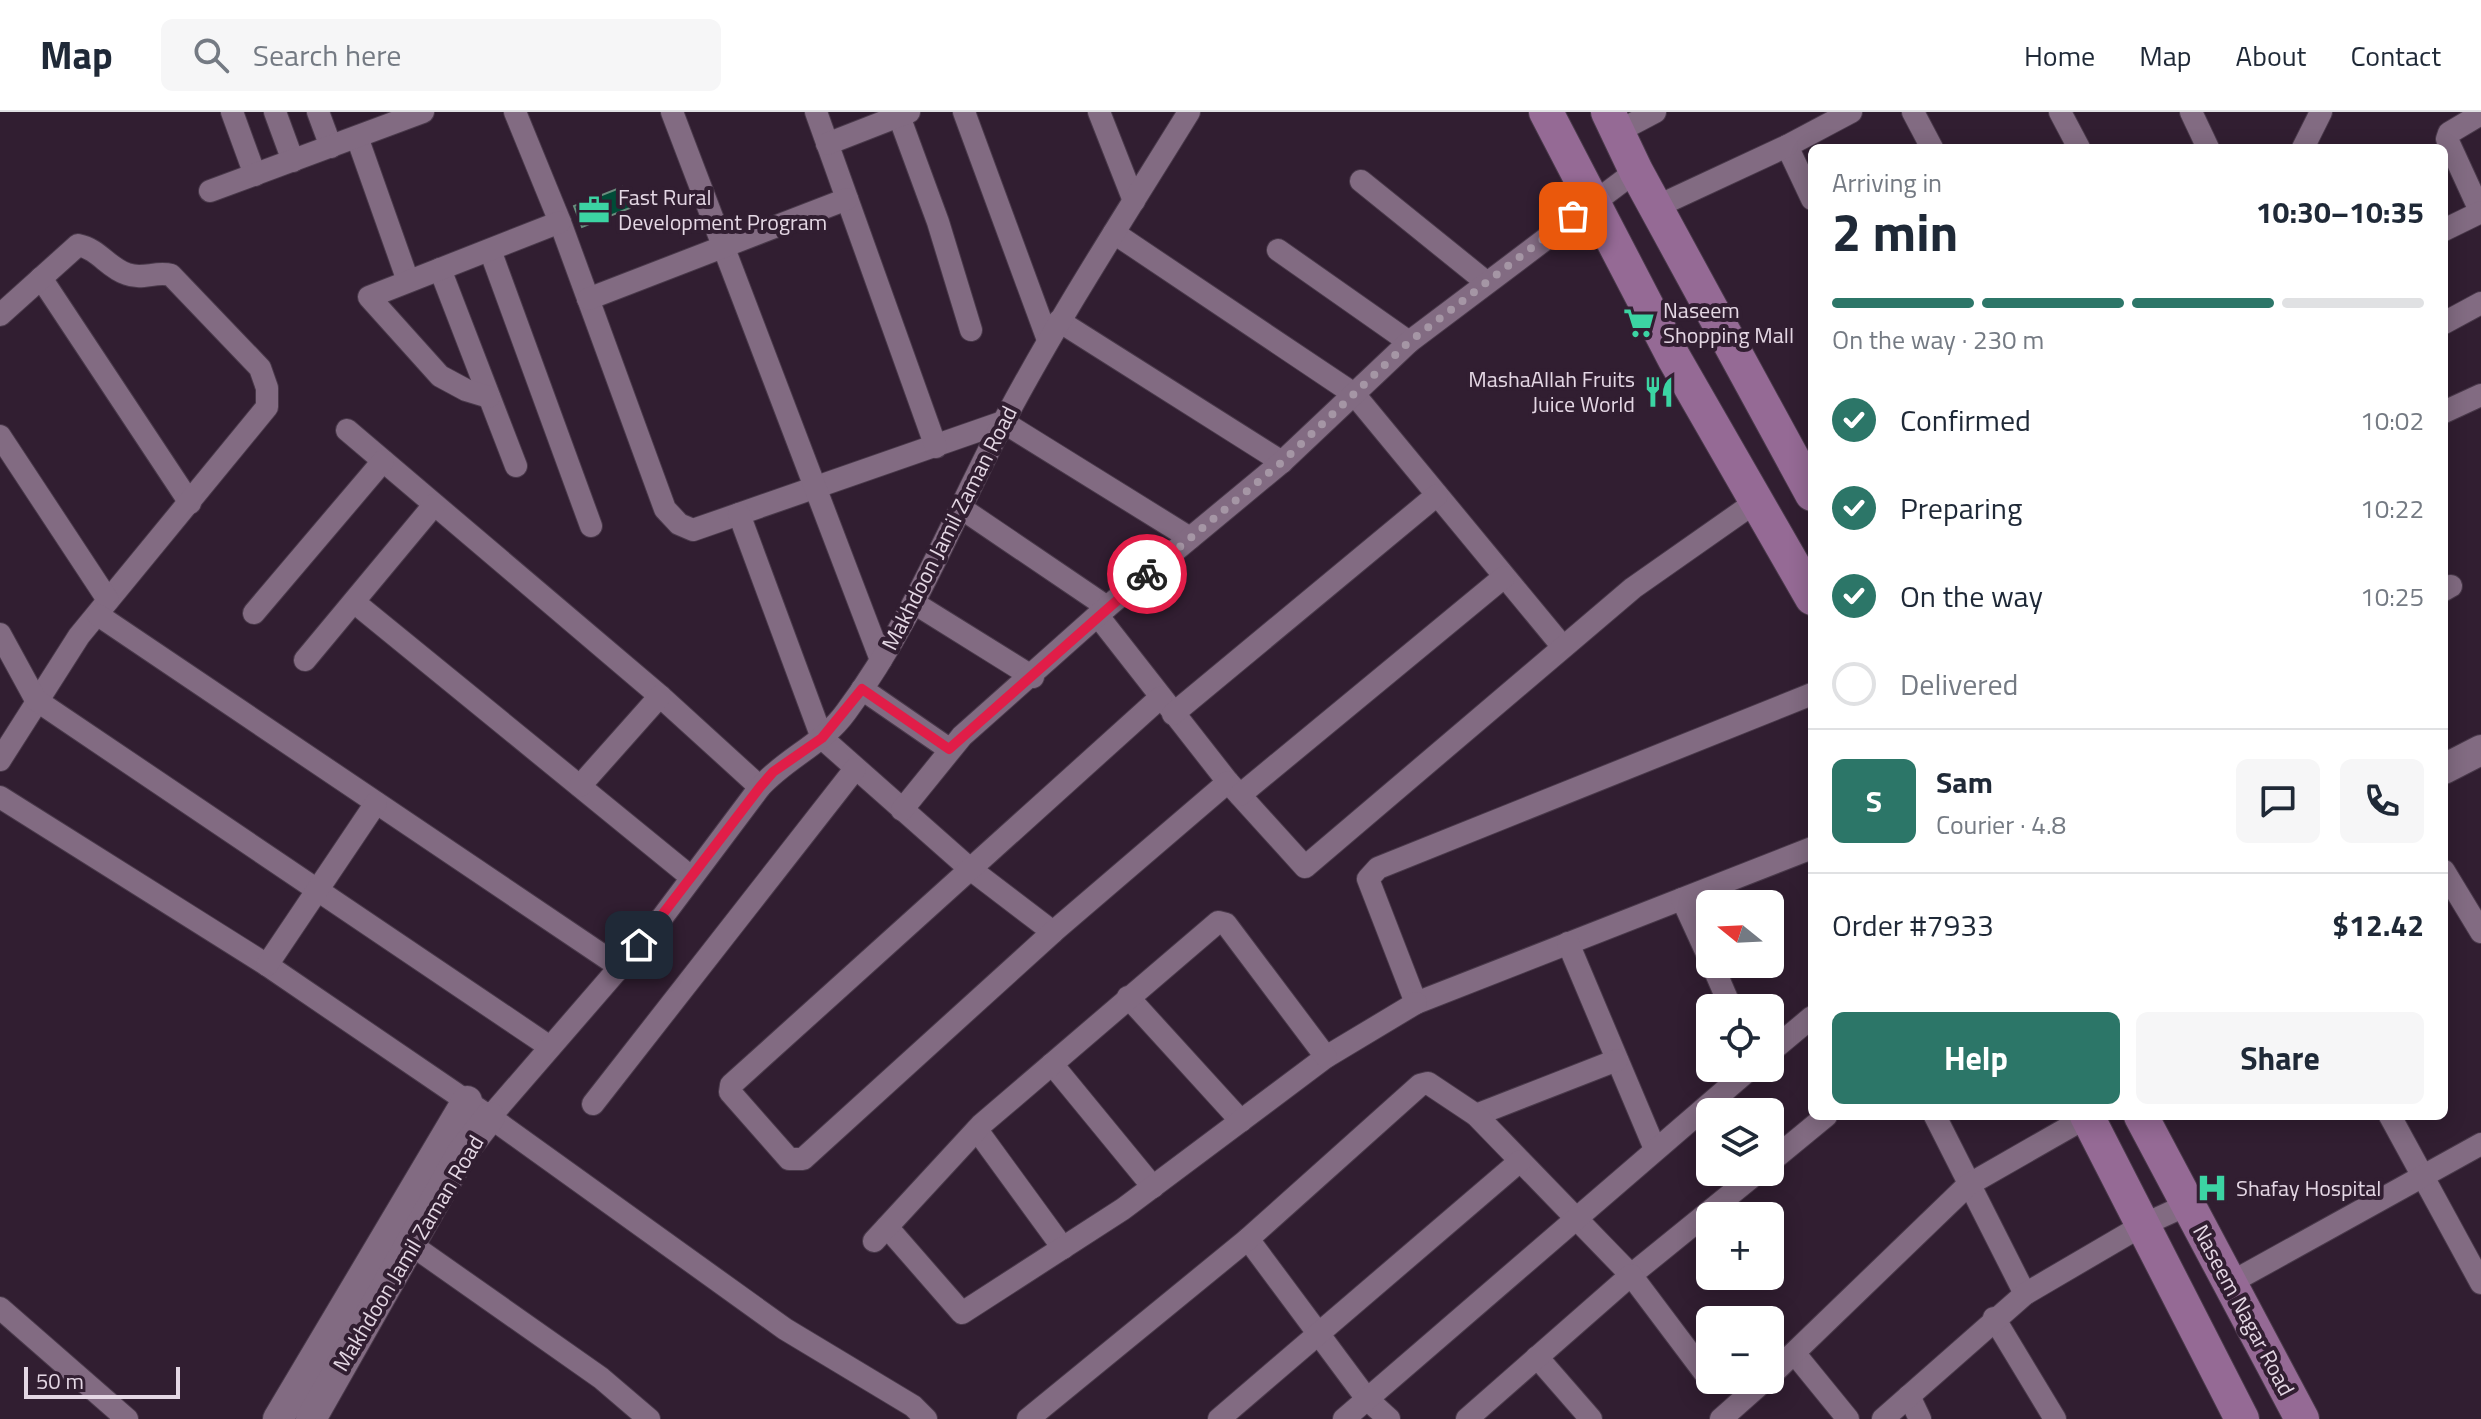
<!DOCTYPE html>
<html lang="en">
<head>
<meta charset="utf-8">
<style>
	body { margin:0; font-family:"Titillium Web",sans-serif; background:#f6f6f7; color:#1f2937; height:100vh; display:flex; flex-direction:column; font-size:30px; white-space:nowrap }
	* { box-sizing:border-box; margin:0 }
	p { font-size:26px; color:#747a83 }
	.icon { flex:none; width:44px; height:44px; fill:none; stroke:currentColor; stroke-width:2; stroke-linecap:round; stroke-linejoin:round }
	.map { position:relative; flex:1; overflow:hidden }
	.side { position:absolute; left:1808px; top:32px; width:640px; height:976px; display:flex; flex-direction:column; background:#fff; border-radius:12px; box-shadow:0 4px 20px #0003 }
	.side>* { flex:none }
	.needle { width:52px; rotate:288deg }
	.buttons { position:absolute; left:1696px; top:778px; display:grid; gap:16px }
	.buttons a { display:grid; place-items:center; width:88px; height:88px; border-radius:12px; background:#fff; box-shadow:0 4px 20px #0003; font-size:40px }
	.scale { position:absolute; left:24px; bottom:20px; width:156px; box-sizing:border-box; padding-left:8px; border:4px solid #e4d7e4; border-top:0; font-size:22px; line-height:28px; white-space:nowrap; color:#e4d7e4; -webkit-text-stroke:6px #311e31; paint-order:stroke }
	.pin { position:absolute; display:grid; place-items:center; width:68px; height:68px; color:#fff; margin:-34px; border-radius:16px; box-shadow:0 4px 12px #0006 }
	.courier { position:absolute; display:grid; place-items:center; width:80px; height:80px; margin:-40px; border:6px solid #e11d48; border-radius:50%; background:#fff; color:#222; box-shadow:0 2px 10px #0007 }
	.summary em { font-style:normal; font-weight:700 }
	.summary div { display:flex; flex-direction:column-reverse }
	.summary { display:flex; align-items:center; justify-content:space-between; height:136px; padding:0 24px }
	h1 { font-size:52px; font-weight:700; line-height:60px }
	.bar { display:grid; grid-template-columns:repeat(4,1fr); gap:12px 8px; align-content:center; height:96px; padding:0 24px }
	.bar i { height:10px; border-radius:6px; background:#e0e1e3 }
	.bar .current { background:#2c7668 }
	.bar p { grid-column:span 4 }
	.line { display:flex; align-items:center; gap:20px; padding:0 24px; border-top:2px solid #e0e1e3 }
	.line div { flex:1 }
	.round { display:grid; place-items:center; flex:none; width:84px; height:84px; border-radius:12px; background:#f6f6f7 }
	ol { padding:0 24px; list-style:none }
	li { display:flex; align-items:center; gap:24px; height:88px }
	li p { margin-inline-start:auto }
	li .icon { padding:8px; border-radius:50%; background:#2c7668; color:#fff; stroke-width:4 }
	li:last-child { color:#747a83 }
	li i { width:44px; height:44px; border:4px solid #e0e1e3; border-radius:50% }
	.primary-button { display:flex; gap:16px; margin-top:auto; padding:16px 24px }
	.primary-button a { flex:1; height:92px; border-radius:12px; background:#2c7668; color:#fff; font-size:32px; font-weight:700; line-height:92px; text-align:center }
	.primary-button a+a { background:#f6f6f7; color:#1f2937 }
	header { display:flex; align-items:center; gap:48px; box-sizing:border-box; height:112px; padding:0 40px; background:#fff; border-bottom:2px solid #e0e1e3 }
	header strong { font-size:38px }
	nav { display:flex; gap:44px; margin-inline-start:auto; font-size:28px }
	.search { width:560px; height:72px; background:#f6f6f7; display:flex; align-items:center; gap:20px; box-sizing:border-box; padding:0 28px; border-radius:12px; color:#747a83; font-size:30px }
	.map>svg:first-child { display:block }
	.building { fill:#004c37; stroke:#6a8c7d; stroke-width:2 }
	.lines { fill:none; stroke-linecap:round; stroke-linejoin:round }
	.street-casing { stroke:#49394a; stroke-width:24 }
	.secondary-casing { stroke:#49394a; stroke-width:32 }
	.primary-casing { stroke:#49394a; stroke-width:36 }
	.street { stroke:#826b82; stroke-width:22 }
	.secondary { stroke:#826b82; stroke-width:30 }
	.primary { stroke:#956a95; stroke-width:34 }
	.done { stroke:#a596a5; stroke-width:8; stroke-dasharray:0 14.4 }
	.route { stroke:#e11d48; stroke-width:10 }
	.labels { text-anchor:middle; stroke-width:8; stroke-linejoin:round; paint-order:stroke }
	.poi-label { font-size:22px; fill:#e4d7e4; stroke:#311e31; text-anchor:start }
	.street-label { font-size:22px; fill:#e4d7e4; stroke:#311e31 }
</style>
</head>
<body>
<header>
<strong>Map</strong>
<div class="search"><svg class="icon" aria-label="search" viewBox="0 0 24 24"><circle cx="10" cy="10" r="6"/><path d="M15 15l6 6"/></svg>Search here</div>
<nav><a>Home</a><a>Map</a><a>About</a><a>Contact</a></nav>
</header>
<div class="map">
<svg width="2481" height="1307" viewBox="0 0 2481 1307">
	<rect width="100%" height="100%" fill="#311e31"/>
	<path class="building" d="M622,75L630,96L582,115L574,94Z"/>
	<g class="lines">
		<defs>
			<g id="street">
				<path d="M232,0L255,63"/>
				<path d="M275,0L293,49"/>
				<path d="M318,0L331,35"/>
				<path d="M515,0L560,110L665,397L679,412L693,418L1003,310L1190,426"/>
				<path d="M672,0L881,548"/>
				<path d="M816,0L936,335"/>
				<path d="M964,0L1048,228"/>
				<path d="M1099,0L1134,89"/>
				<path d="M1913,0L1932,36"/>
				<path d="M2060,0L2079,36"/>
				<path d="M2191,0L2208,36"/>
				<path d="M2481,2L2449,21L2447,27L2481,101"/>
				<path d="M899,4L938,110L971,218"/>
				<path d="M1619,19L1655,0"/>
				<path d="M357,25L408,169"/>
				<path d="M827,32L909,0"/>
				<path d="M2303,36L2321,0"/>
				<path d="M1361,69L1486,170"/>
				<path d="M210,79L423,0"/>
				<path d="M1812,87L1787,34L1851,0"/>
				<path d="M1658,94L1787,34"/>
				<path d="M2444,118L2481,100"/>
				<path d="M1114,121L1354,282L1563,535"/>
				<path d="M490,138L591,414"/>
				<path d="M1278,138L1409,230"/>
				<path d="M440,157L516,354"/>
				<path d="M41,166L190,391"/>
				<path d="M588,187L847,87"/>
				<path d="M0,203L78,133C99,137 108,156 127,162C142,168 156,159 171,163L260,256L267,276V295L79,524L0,648"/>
				<path d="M1059,209L1282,350"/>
				<path d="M2444,211L2481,191"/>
				<path d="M489,285L466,278L440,264L369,185L560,110"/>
				<path d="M2444,300L2481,283"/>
				<path d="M347,318L660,584L760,675"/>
				<path d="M0,324L108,488"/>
				<path d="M961,396L1107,495"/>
				<path d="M739,402L822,626L969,756L1053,820"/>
				<path d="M2444,478L2451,474"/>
				<path d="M354,490L691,765"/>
				<path d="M914,491L1033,565"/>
				<path d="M254,501L383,349"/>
				<path d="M98,503L620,855"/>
				<path d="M1098,504L1228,670L1305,755L1633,476L1757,389"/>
				<path d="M0,522L36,588L550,935"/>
				<path d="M305,548L434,393"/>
				<path d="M862,577L949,637"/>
				<path d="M1812,582L1378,756L1368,767L1416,891L1812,736"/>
				<path d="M1161,585L731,973L730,980L789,1047H803L1053,820L1228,670"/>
				<path d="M1173,602L1437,383"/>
				<path d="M580,674L660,584"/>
				<path d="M1240,683L1504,465"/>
				<path d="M0,685L267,853L490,1005L785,1217L913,1294L926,1307"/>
				<path d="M902,698L962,624L1107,495L1282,350L1409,230L1636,59"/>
				<path d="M2444,759L2481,820"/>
				<path d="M1682,787L1710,848"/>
				<path d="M1568,831L1655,1037"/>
				<path d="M1712,852L1731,896"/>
				<path d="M267,853L376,691"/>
				<path d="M1128,885L1241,1009"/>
				<path d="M1770,940L1812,905"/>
				<path d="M1052,952L1153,1075"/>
				<path d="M593,992L855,657"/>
				<path d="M1476,1003L1617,948"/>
				<path d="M1935,1004L2025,1182"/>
				<path d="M2390,1004L2481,1171"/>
				<path d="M490,1005L658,811L760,675C786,646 823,632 846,600C913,510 953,405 1005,307C1061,202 1126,102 1189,0"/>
				<path d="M977,1018L1063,1136"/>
				<path d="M1770,1050L1826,1004"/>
				<path d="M887,1115L962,1201L1123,1097L1326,945L1416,891"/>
				<path d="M1248,1127L1367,1287L1389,1307"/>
				<path d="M874,1129L982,1012L1218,810L1226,812L1326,945"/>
				<path d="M409,1131L601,1266L649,1307"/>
				<path d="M2230,1171L2481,1032"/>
				<path d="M0,1196L127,1307"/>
				<path d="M1994,1206L2055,1307"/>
				<path d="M1795,1242L1848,1307"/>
				<path d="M1537,1245L1591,1307"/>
				<path d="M1770,1264L1968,1073L2087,1005"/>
				<path d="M1909,1284L1920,1307"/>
				<path d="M1028,1307L1248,1127L1420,973L1428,971L1476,1003L1631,1163L1758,1060"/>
				<path d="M1219,1307L1520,1049"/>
				<path d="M1344,1307L1751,956"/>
				<path d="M1467,1307L1631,1163L1710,1268"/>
				<path d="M1721,1307L1765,1268"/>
				<path d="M1883,1307L2025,1182L2143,1113L2189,1092"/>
			</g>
			<g id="secondary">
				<path d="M2444,657L2481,638"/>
				<path d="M278,1307L467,989"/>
				<path d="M311,1307L462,1041L490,1005"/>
			</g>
			<g id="primary">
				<path d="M1546,0L1674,246L1812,486"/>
				<path d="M1608,0L1636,59L1812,382"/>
				<path d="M2087,1004L2242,1307"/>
				<path d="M2141,1004L2302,1307"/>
			</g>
		</defs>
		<use href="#street" class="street-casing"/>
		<use href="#secondary" class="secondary-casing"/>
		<use href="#primary" class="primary-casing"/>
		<use href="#street" class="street"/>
		<use href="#secondary" class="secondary"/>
		<use href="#primary" class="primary"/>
	</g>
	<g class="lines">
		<path class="done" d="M1147,462L1282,350L1409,230L1573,104"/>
		<path class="route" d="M639,833L760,675L773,660L822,626L862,577L949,637L1147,462"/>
	</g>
	<defs>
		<symbol id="office-bare" viewBox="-9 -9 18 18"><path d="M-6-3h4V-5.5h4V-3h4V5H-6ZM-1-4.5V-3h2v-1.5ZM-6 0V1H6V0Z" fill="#3cd4a3" stroke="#311e31" stroke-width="2.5" paint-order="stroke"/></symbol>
		<symbol id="supermarket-bare" viewBox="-9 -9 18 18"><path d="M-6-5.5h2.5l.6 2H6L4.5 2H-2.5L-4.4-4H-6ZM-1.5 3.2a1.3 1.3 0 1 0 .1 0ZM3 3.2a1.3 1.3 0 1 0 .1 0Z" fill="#3cd4a3" stroke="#311e31" stroke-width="2.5" paint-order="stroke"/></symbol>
		<symbol id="restaurant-bare" viewBox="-9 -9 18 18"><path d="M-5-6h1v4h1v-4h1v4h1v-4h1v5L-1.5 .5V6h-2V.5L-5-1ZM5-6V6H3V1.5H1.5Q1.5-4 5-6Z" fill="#3cd4a3" stroke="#311e31" stroke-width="2.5" paint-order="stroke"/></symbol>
		<symbol id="hospital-bare" viewBox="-9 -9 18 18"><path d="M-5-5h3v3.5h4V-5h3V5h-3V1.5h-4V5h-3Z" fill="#3cd4a3" stroke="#311e31" stroke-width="2.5" paint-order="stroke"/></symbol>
	</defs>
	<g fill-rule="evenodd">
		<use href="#office-bare" x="572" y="76" width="44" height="44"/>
		<use href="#supermarket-bare" x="1617" y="189" width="44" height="44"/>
		<use href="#restaurant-bare" x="1637" y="258" width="44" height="44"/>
		<use href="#hospital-bare" x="2190" y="1054" width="44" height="44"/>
	</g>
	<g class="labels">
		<g class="poi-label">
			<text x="618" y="93">Fast Rural<tspan x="618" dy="25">Development Program</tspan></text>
			<text x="1663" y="206">Naseem<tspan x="1663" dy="25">Shopping Mall</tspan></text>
			<text x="1635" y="275" text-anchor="end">MashaAllah Fruits<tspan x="1635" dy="25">Juice World</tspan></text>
			<text x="2236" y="1084">Shafay Hospital</text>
		</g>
		<g class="street-label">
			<text transform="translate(949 416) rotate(-63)" y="8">Makhdoon Jamil Zaman Road</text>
			<text transform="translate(408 1141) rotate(-59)" y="8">Makhdoon Jamil Zaman Road</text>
			<text transform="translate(2244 1198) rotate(62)" y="8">Naseem Nagar Road</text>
		</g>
	</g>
</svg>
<div class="buttons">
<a><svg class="needle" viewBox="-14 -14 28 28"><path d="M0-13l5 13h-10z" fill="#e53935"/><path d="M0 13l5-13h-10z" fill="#747a83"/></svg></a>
<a><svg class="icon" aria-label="locate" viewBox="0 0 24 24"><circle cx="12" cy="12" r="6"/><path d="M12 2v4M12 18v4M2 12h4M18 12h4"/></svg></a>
<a><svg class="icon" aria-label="layers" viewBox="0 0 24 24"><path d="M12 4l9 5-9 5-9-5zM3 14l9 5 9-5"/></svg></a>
<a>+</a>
<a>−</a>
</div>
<div class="scale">50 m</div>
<div class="pin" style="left:1573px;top:104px;background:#ea580c"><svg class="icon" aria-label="bag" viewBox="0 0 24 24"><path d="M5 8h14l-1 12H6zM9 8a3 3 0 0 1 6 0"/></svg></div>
<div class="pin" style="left:639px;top:833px;background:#1f2937"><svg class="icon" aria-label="home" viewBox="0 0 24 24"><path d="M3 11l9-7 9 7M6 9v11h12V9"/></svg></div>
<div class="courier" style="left:1147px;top:462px"><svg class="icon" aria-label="bike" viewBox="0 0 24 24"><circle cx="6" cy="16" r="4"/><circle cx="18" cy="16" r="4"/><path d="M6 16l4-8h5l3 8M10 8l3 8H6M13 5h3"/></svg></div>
<section class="side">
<div class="summary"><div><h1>2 min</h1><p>Arriving in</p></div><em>10:30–10:35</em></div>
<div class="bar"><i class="current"></i><i class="current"></i><i class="current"></i><i></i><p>On the way · 230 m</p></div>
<ol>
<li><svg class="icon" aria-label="check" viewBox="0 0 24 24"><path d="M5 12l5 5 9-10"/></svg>Confirmed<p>10:02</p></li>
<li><svg class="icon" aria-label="check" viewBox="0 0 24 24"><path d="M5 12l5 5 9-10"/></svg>Preparing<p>10:22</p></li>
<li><svg class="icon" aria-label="check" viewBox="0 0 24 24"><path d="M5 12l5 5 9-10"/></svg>On the way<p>10:25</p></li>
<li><i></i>Delivered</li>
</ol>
<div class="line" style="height:144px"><b class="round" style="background:#2c7668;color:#fff">S</b><div><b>Sam</b><p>Courier · 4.8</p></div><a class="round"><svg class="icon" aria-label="chat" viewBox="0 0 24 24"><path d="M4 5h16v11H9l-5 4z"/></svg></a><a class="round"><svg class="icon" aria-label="phone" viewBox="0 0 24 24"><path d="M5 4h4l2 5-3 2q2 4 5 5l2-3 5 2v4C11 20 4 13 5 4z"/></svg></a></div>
<div class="line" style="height:104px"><div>Order #7933</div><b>$12.42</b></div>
<div class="primary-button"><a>Help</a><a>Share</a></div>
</section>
</div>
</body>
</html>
